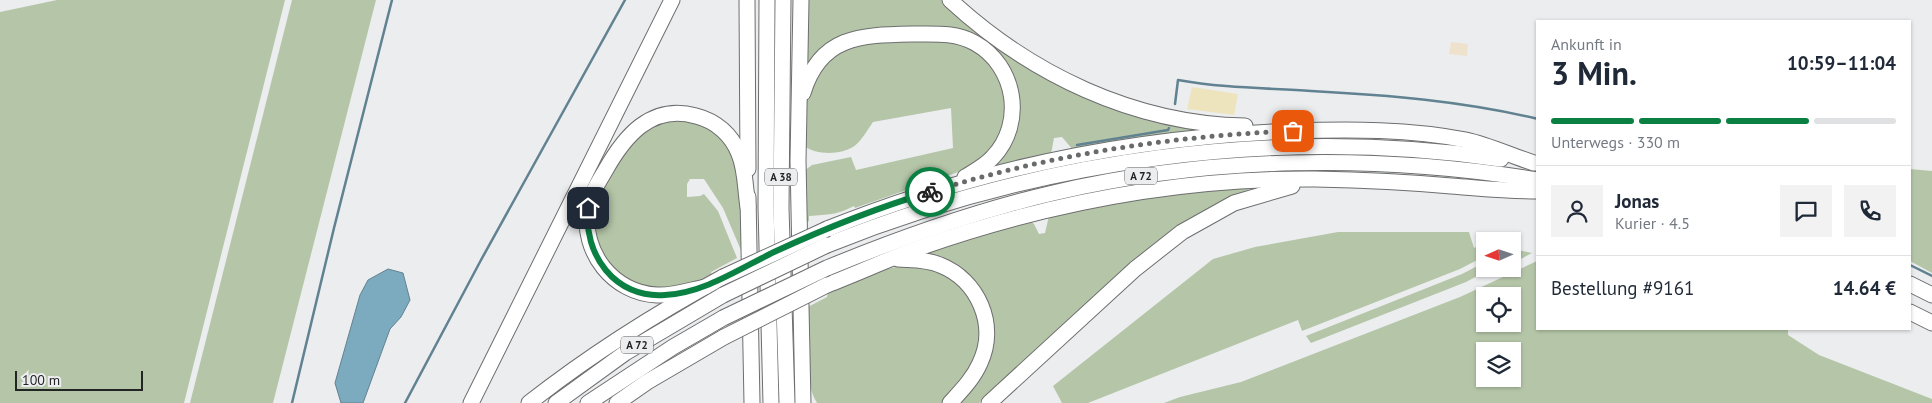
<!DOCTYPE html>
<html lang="de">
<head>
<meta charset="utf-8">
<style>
	body { margin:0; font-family:"PT Sans",sans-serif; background:#f2f2f3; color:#1f2937; height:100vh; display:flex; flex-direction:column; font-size:19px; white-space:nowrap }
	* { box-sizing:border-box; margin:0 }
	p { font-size:16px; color:#747a83 }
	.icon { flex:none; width:28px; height:28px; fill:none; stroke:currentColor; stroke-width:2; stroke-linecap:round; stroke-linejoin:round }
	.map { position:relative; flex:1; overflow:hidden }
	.panel { position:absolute; left:1536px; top:20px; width:375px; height:310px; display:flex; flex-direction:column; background:#fff; border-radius:0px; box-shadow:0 1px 4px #0004 }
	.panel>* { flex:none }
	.needle { width:32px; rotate:267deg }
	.buttons { position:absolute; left:1476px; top:232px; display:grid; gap:10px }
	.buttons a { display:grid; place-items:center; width:45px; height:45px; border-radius:0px; background:#fff; box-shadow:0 1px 4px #0004; font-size:25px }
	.scale { position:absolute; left:15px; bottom:12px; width:128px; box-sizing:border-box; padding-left:5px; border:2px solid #232424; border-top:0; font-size:14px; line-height:18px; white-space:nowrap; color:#232424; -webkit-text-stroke:4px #ecedef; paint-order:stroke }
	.pin { position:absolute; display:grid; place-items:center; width:42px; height:42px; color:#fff; margin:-21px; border-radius:10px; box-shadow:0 2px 8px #0006 }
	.courier { position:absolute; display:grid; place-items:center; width:50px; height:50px; margin:-25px; border:4px solid #0b8043; border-radius:50%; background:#fff; color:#222; box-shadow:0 1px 6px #0007 }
	.headline em { font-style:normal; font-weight:600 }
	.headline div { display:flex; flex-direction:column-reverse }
	.headline { display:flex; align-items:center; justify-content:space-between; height:85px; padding:0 15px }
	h1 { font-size:32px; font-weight:600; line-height:38px }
	.bar { display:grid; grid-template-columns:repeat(4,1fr); gap:8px 5px; align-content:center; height:60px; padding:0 15px }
	.bar i { height:6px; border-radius:4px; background:#e0e1e3 }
	.bar .selected { background:#0b8043 }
	.bar p { grid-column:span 4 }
	.line { display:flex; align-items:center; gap:12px; padding:0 15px; border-top:1px solid #e0e1e3 }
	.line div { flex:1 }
	.round { display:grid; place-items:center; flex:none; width:52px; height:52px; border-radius:0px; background:#f2f2f3 }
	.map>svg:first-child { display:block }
	.industrial { fill:#eee2cd }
	.green { fill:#b5c6a8; fill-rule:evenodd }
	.sand { fill:#ede4be }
	.water { fill:#7cabc0; stroke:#618291 }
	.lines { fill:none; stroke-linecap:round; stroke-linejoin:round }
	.stream { stroke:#618291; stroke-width:2.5 }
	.highway-casing { stroke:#6d6e6f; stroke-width:17 }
	.highway { stroke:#fff; stroke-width:15 }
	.highway-bridge-casing { stroke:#6d6e6f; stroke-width:17; stroke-linecap:butt }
	.highway-bridge { stroke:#fff; stroke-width:15 }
	.done { stroke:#696a6b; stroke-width:5; stroke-dasharray:0 9 }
	.route { stroke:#0b8043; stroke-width:6 }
	.labels { text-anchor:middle; stroke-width:5; stroke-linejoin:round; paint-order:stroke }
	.shield { fill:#ecedef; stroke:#5f6061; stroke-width:1 }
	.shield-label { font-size:11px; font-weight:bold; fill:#232424 }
</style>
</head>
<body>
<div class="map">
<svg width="1932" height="403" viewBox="0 0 1932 403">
	<rect width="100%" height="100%" fill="#ecedef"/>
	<path class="industrial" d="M1451,42L1468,44L1467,56L1449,54Z"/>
	<g class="green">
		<path d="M57,0H285L184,403H0V12Z"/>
		<path d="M292,0H376L273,403H190Z"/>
		<path d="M803,0H943L1005,52L1205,132L1073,150L1062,137L1054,138L1051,154L985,170L1015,121L992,49L879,30L804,72Z"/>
		<path d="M886,38L964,43L988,58L1008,98L1004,127L990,152L961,171L855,208L854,206C834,216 830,214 809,216V221L804,224V171L812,165L851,157L856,170L953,148L951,108L873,122C868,129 860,143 853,147C840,155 816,155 804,146V105L809,85L831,54Z"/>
		<path d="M667,119L698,121L724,138L739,166L743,255L723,208L704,179H690L687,184V197L700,196L704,194L718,211L737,258L711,272L712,275L676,289L643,288L615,273L594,240L595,203L621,153L639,133Z"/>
		<path d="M1910,169L1932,171V273L1910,261Z"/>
		<path d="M1255,187C1177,217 1131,264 1072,319C1041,348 1010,375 979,403H955L972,384L988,304L977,284L926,255L925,250L1029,220L1034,224L1039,234L1045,233L1049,216L1163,194Z"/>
		<path d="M1338,232H1469L1474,248L1485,243V256L1460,269L1302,331L1298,320L1088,403H1062L1053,386L1213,259L1255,247Z"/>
		<path d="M1513,249L1532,253L1513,263Z"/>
		<path d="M1537,261L1538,329H1788V335L1819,355L1932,399V403H1164L1180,397L1241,382L1460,297ZM1485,296H1512V324H1485ZM1485,351H1512V379H1485Z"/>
		<path d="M1485,262V269H1502L1487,271L1466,282L1311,343L1306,336L1462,274Z"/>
		<path d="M921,264L961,283L979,314L980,346L966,375L942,403H817C802,377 807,337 806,308L827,297L828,292C861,278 884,266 921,264Z"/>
	</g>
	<path class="sand" d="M1192,87L1238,94L1234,115L1187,109Z"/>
	<path class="water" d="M388,269L403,273L410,300L401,317L390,329L363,403H341L335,383L360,295L368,280Z"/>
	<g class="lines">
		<g class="stream">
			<path d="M1175,104L1178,80C1222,88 1266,88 1311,91C1387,95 1463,101 1538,119"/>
			<path d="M1077,145L1168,130L1169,128"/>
			<path d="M1910,265L1932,276"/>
			<path d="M292,403L334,228L392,0"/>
			<path d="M405,403L481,260L625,0"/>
		</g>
		<defs>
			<g id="highway">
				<path d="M747,0L748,169"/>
				<path d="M767,0L766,207L771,403"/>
				<path d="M783,0L781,208L787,403"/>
				<path d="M801,0L798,161L803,403"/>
				<path d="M950,0C1030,74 1134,124 1245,126"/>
				<path d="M803,93C820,36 860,35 912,34C934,34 955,32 975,43C1016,66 1025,123 993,157C985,166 975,171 965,177"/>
				<path d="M748,197L752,403"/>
				<path d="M827,229C976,169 1133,137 1293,131C1350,129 1410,129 1466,140C1489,145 1512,156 1534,163"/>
				<path d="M827,245C1039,160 1274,126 1501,159"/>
				<path d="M898,259C912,260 926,259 940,265C978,280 998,325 980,363C973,379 961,391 950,403"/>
				<path d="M827,268C900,238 976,211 1053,193C1211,156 1378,154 1538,180"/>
				<path d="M1910,284L1932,295"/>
				<path d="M827,285C859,273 890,258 922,247C1048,203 1181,178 1315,179C1360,180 1406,182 1451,186C1480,188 1508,191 1538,191"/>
				<path d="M705,287C690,290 673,296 657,295C613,293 581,252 588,209C590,195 598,183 605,171C624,137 651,103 696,116C716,121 732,135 739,154C746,171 745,189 748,207"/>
				<path d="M1910,312L1932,323"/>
				<path d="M471,403L672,0"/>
				<path d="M529,403C590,355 655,314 723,277"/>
				<path d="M556,403L625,353L723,295"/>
				<path d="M588,403L673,347L723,318"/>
				<path d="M617,403L647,382L724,337"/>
				<path d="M989,403L1135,269L1182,232L1234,203L1292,186"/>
			</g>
		</defs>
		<use href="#highway" class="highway-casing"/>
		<use href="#highway" class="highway"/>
		<defs>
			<g id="highway-bridge">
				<path d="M723,277L827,229"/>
				<path d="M723,295L827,245"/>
				<path d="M723,318L827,268"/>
				<path d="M724,337L827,285"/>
			</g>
		</defs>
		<use href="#highway-bridge" class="highway-bridge-casing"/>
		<use href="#highway-bridge" class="highway-bridge"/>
	</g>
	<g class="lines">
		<path class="done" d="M930,192C1048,155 1170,136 1293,131"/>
		<path class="route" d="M588,208C583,254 615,299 665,295C704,293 739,269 774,252C824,229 876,208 930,192"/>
	</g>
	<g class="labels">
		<g class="shield">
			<rect x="1125" y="167.5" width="32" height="17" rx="4"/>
			<rect x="765" y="168.5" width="32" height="17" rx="4"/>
			<rect x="621" y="336.5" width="32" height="17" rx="4"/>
		</g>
		<g class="shield-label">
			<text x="1141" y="180">A 72</text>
			<text x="781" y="181">A 38</text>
			<text x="637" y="349">A 72</text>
		</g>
	</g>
</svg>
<div class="buttons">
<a><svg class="needle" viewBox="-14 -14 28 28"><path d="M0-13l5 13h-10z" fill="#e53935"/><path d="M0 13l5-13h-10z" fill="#747a83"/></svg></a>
<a><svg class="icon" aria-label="locate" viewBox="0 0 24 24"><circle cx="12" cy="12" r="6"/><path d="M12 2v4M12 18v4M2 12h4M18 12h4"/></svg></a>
<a><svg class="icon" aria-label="layers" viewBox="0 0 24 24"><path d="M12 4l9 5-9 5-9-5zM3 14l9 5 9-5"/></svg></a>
</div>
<div class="scale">100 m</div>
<div class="pin" style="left:1293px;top:131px;background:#ea580c"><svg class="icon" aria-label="bag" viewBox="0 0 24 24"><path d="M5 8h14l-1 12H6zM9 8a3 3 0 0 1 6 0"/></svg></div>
<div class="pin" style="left:588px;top:208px;background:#1f2937"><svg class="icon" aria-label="home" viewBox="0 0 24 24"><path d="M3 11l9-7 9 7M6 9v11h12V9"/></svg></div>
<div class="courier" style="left:930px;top:192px"><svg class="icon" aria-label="bike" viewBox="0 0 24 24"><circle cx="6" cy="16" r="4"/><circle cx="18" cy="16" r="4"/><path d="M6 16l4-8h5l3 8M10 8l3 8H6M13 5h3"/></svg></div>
<section class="panel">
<div class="headline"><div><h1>3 Min.</h1><p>Ankunft in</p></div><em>10:59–11:04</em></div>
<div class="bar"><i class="selected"></i><i class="selected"></i><i class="selected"></i><i></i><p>Unterwegs · 330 m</p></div>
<div class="line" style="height:90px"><a class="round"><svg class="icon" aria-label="person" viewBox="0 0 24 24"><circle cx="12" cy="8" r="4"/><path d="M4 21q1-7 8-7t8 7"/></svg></a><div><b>Jonas</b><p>Kurier · 4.5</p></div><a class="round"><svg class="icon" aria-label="chat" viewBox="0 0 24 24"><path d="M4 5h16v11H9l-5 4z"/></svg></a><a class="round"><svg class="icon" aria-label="phone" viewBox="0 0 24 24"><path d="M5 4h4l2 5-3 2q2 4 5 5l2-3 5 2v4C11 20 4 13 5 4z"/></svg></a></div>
<div class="line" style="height:65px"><div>Bestellung #9161</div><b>14.64 €</b></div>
</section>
</div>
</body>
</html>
